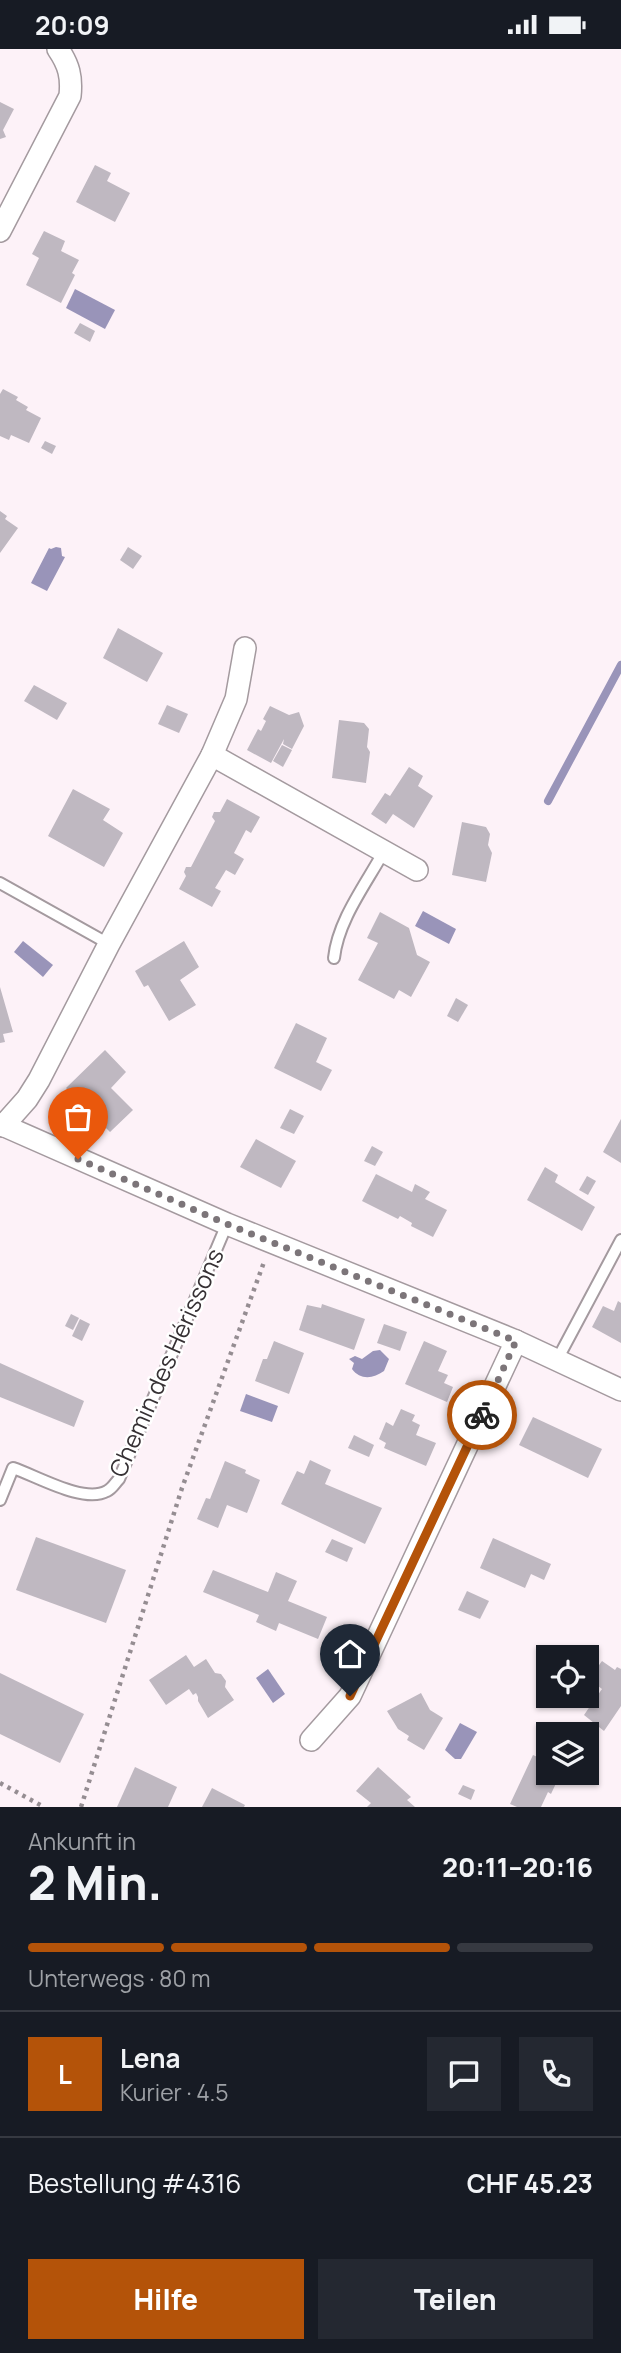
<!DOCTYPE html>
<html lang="de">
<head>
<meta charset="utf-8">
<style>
	body { margin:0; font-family:Manrope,sans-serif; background:#242831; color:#f1f3f6; height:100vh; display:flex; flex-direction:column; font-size:26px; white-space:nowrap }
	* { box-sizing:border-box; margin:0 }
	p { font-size:23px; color:#9ea1a6 }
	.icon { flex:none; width:38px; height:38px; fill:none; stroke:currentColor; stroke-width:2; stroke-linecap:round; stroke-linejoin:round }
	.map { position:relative; height:1758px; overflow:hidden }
	.panel { display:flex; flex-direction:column; background:#171b24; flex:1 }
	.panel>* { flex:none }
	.buttons { position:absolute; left:536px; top:1596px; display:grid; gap:14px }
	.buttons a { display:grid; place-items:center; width:63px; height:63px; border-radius:0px; background:#171b24; box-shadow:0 2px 5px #0004; font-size:35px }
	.pin { position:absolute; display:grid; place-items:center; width:60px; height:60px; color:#fff; margin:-72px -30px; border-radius:50% 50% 50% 0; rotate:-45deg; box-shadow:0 0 7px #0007 }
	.pin .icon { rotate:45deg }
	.courier { position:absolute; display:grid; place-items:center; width:70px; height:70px; margin:-35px; border:5px solid #b45309; border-radius:50%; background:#fff; color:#222; box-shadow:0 2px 9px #0007 }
	.overview em { font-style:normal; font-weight:800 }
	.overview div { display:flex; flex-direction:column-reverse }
	.overview { display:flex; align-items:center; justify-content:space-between; height:119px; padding:0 28px }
	h1 { font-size:46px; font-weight:800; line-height:52px }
	.bar { display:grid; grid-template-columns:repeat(4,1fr); gap:10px 7px; align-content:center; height:84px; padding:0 28px }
	.bar i { height:9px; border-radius:5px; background:#363941 }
	.bar .on { background:#b45309 }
	.bar p { grid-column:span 4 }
	.line { display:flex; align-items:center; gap:18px; padding:0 28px; border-top:2px solid #363941 }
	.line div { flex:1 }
	.round { display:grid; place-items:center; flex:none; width:74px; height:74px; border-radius:0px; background:#242831 }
	.cta { display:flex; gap:14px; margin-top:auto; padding:14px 28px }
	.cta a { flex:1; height:80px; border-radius:0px; background:#b45309; color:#fff; font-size:28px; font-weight:800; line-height:80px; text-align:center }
	.cta a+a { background:#242831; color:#f1f3f6 }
	.status { display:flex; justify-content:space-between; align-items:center; height:49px; padding:0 35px; background:#171b24; direction:ltr }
	.status svg { height:19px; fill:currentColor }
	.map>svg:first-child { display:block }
	.water { fill:#9994b9 }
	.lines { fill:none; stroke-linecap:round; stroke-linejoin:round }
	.stream { stroke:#9994b9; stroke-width:8 }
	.building { fill:#bfb8c1 }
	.lane-casing { stroke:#a49a9f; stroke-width:14 }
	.street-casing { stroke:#a49a9f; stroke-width:24 }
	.path { stroke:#958d92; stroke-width:4.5; stroke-dasharray:3.5 5; stroke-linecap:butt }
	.lane { stroke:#fff; stroke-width:10 }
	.street { stroke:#fff; stroke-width:21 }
	.done { stroke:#7c7579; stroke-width:7; stroke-dasharray:0 12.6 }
	.route { stroke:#b45309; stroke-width:9 }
	.labels { text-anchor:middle; stroke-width:5; stroke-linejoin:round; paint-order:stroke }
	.street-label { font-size:24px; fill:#363134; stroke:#fff }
</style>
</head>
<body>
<div class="status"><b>20:09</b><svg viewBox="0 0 49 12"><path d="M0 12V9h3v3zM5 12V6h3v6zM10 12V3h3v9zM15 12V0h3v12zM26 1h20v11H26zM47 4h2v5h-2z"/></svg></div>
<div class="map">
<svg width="621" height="1758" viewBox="0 0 621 1758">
	<rect width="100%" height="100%" fill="#fdf2f8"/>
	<g class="water">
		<path d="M75,240L115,261L105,280L66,259Z"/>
		<path d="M56,498L61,499L62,507L65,508L47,542L31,534L49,499L51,500Z"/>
		<path d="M423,862L456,880L449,895L415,877Z"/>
		<path d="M23,892L53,916L43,928L14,903Z"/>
		<path d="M380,1301L389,1310L384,1322C373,1330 360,1331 352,1320L354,1314L349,1310L355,1307L362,1310L373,1302Z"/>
		<path d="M246,1345L278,1357L272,1373L240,1362Z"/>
		<path d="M268,1620L285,1645L273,1654L256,1629Z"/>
		<path d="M460,1674L477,1683L461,1710H455L445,1701Z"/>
	</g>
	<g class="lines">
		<path class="stream" d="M548,752L621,616"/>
	</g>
	<g class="building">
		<path d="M0,53L14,60L3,81L6,88L0,90Z"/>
		<path d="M95,116L111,124L107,132L130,144L115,173L76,153Z"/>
		<path d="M44,182L65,192L61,202L79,211L72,224L75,226L61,254L26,236L39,209L32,205Z"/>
		<path d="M80,274L95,282L90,293L74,284Z"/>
		<path d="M3,340L18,348L16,351L28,358L26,361L41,369L29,394L11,386L9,391L0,387V345Z"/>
		<path d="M45,392L56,397L52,405L41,399Z"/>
		<path d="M0,462L7,467L5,470L18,479L0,504Z"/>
		<path d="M128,498L142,507L133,520L120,511Z"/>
		<path d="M118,579L163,604L147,633L103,609Z"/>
		<path d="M34,636L67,654L57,671L24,652Z"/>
		<path d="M167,656L188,665L179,684L158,675Z"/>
		<path d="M270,657L289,666L299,663L304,677L292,700L283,695L284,690L271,714L247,701L258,680L261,682L266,672L263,670Z"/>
		<path d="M339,671L364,674L369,680L367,698L370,703L366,734L332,729Z"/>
		<path d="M282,696L292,701L283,718L273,712Z"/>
		<path d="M409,718L423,727L418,737L433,747L414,779L393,765L386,775L371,765L385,744L390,747Z"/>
		<path d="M73,740L110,760L103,771L123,784L104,818L48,787Z"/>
		<path d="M227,750L260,768L251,784L246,781L234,804L244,810L235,826L226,821L215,839L221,842L212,858L179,840L186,827L184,823L186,818H191L215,772L212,768L214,763H220Z"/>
		<path d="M462,773L486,778L490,785L488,796L492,804L486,833L452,826Z"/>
		<path d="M380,863L409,879L417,906L430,913L411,948L399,941L394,950L358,931L378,894L367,889Z"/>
		<path d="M184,892L199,918L180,931L196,956L169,972L148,936L144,938L135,922Z"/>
		<path d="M0,938L13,983L3,985L5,993L0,994Z"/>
		<path d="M456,949L468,956L458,973L447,967Z"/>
		<path d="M296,974L327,989L316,1013L332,1021L321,1042L274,1019Z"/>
		<path d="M105,1001L126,1023L111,1039L133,1061L110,1083L66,1039Z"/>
		<path d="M290,1060L304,1067L294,1085L280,1079Z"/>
		<path d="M621,1070V1114L603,1103Z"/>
		<path d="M256,1090L296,1112L281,1139L240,1118Z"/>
		<path d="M372,1097L383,1103L375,1117L364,1112Z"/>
		<path d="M545,1118L558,1126L555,1133L595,1158L582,1182L527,1151Z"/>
		<path d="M376,1125L412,1143L415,1135L430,1143L425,1150L447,1161L433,1188L411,1177L412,1174L400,1167L398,1170L362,1152Z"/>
		<path d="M587,1127L596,1132L588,1146L579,1141Z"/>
		<path d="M618,1252L621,1254V1294L592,1278L603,1257L614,1262Z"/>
		<path d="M322,1255L365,1270L354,1301L299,1281L307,1256L321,1259Z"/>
		<path d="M71,1265L79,1269L73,1281L65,1277Z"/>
		<path d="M80,1270L90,1275L82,1292L72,1287Z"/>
		<path d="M384,1275L407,1283L400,1302L377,1294Z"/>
		<path d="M274,1292L304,1304L289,1345L255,1332L263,1310H267Z"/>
		<path d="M424,1292L447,1302L438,1322L448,1326L444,1334L453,1338L447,1353L405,1335Z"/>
		<path d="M0,1314L84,1352L74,1378L0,1348Z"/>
		<path d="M401,1360L415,1366L412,1372L420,1376L416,1386L436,1394L426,1417L384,1399L386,1394L379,1390L386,1373L393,1377Z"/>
		<path d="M533,1368L602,1400L588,1429L519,1396Z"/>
		<path d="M354,1386L374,1396L369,1408L348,1399Z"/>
		<path d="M310,1411L331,1421L325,1435L382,1459L365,1495L281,1455L297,1422L304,1425Z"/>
		<path d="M225,1412L246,1421L245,1424L260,1431L247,1464L227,1456L218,1479L197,1470L206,1449L210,1450Z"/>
		<path d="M36,1488L126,1521L106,1574L16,1541Z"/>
		<path d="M493,1489L551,1515L544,1531L531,1525L525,1539L480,1519Z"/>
		<path d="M332,1490L353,1499L347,1513L325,1503Z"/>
		<path d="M213,1521L268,1543L276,1523L297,1532L288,1552L327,1568L318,1590L279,1574L276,1582L256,1573L259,1566L203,1543Z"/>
		<path d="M467,1542L489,1552L480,1570L458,1561Z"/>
		<path d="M186,1606L194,1618L206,1610L215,1624L221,1625L226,1632L225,1638L234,1651L208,1669L198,1652V1648L196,1644L193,1646L189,1640L166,1656L149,1631Z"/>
		<path d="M602,1612L615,1621L617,1618L621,1620V1657L604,1682L584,1666L602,1640L589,1630Z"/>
		<path d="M0,1624L84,1665L60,1714L0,1685Z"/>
		<path d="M421,1644L430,1661L443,1669L424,1701L407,1691L409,1687L398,1680L387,1662Z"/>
		<path d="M533,1706L544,1711L540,1720L559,1728L551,1745L548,1743L541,1758H517L510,1755Z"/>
		<path d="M135,1718L177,1738L168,1758H117Z"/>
		<path d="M378,1718L411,1748L407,1751L415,1758H367L371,1754L356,1742Z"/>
		<path d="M463,1736L475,1741L471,1751L458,1745Z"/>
		<path d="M212,1739L245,1756L244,1758H202Z"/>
	</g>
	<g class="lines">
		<defs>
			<g id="lane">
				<path d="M0,834L109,895"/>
				<path d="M334,909C338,871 366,835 384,802"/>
				<path d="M557,1311L621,1191"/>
				<path d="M0,1451L13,1419C37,1427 84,1455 107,1442C112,1440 115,1434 119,1430L227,1175"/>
			</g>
			<g id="street">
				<path d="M0,182L70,47C72,28 69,16 58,0"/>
				<path d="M212,706L236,650L245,599"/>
				<path d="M0,1075L227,1175L516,1292L621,1341"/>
				<path d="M3,1077L27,1050L39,1031L109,895L212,706L417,821"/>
				<path d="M311,1691L350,1647L516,1292"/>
			</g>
		</defs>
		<use href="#lane" class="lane-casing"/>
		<use href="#street" class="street-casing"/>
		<g class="path">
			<path d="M0,1734L44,1758"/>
			<path d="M81,1758L182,1439L264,1213"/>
		</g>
		<use href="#lane" class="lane"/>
		<use href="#street" class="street"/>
	</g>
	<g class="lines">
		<path class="done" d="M78,1110L227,1175L516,1292L482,1366"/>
		<path class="route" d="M350,1647L482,1366"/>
	</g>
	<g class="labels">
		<g class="street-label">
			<text transform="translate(167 1314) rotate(-66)" y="8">Chemin des Hérissons</text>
		</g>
	</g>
</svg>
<div class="buttons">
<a><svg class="icon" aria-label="locate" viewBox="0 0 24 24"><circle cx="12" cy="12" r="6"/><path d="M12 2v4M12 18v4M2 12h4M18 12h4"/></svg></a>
<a><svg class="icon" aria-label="layers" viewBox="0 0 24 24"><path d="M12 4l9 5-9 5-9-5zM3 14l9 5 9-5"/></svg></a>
</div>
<div class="pin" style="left:78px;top:1110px;background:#ea580c"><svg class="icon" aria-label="bag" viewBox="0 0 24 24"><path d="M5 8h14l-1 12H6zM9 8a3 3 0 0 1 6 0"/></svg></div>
<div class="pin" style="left:350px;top:1647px;background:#1f2937"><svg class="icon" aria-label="home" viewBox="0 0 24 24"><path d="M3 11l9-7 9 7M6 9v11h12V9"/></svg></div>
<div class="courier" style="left:482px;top:1366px"><svg class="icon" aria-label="bike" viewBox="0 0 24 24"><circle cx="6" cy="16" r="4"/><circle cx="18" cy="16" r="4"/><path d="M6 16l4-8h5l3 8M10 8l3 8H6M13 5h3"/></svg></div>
</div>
<section class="panel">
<div class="overview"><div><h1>2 Min.</h1><p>Ankunft in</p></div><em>20:11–20:16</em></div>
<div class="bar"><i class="on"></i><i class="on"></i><i class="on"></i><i></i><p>Unterwegs · 80 m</p></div>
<div class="line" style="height:126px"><b class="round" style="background:#b45309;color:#fff">L</b><div><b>Lena</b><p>Kurier · 4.5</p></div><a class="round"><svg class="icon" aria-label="chat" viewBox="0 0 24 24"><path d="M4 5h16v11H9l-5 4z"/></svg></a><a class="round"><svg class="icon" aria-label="phone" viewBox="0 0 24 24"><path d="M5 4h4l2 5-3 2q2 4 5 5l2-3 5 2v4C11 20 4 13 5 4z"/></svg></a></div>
<div class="line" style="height:91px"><div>Bestellung #4316</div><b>CHF 45.23</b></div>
<div class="cta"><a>Hilfe</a><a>Teilen</a></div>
</section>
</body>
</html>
